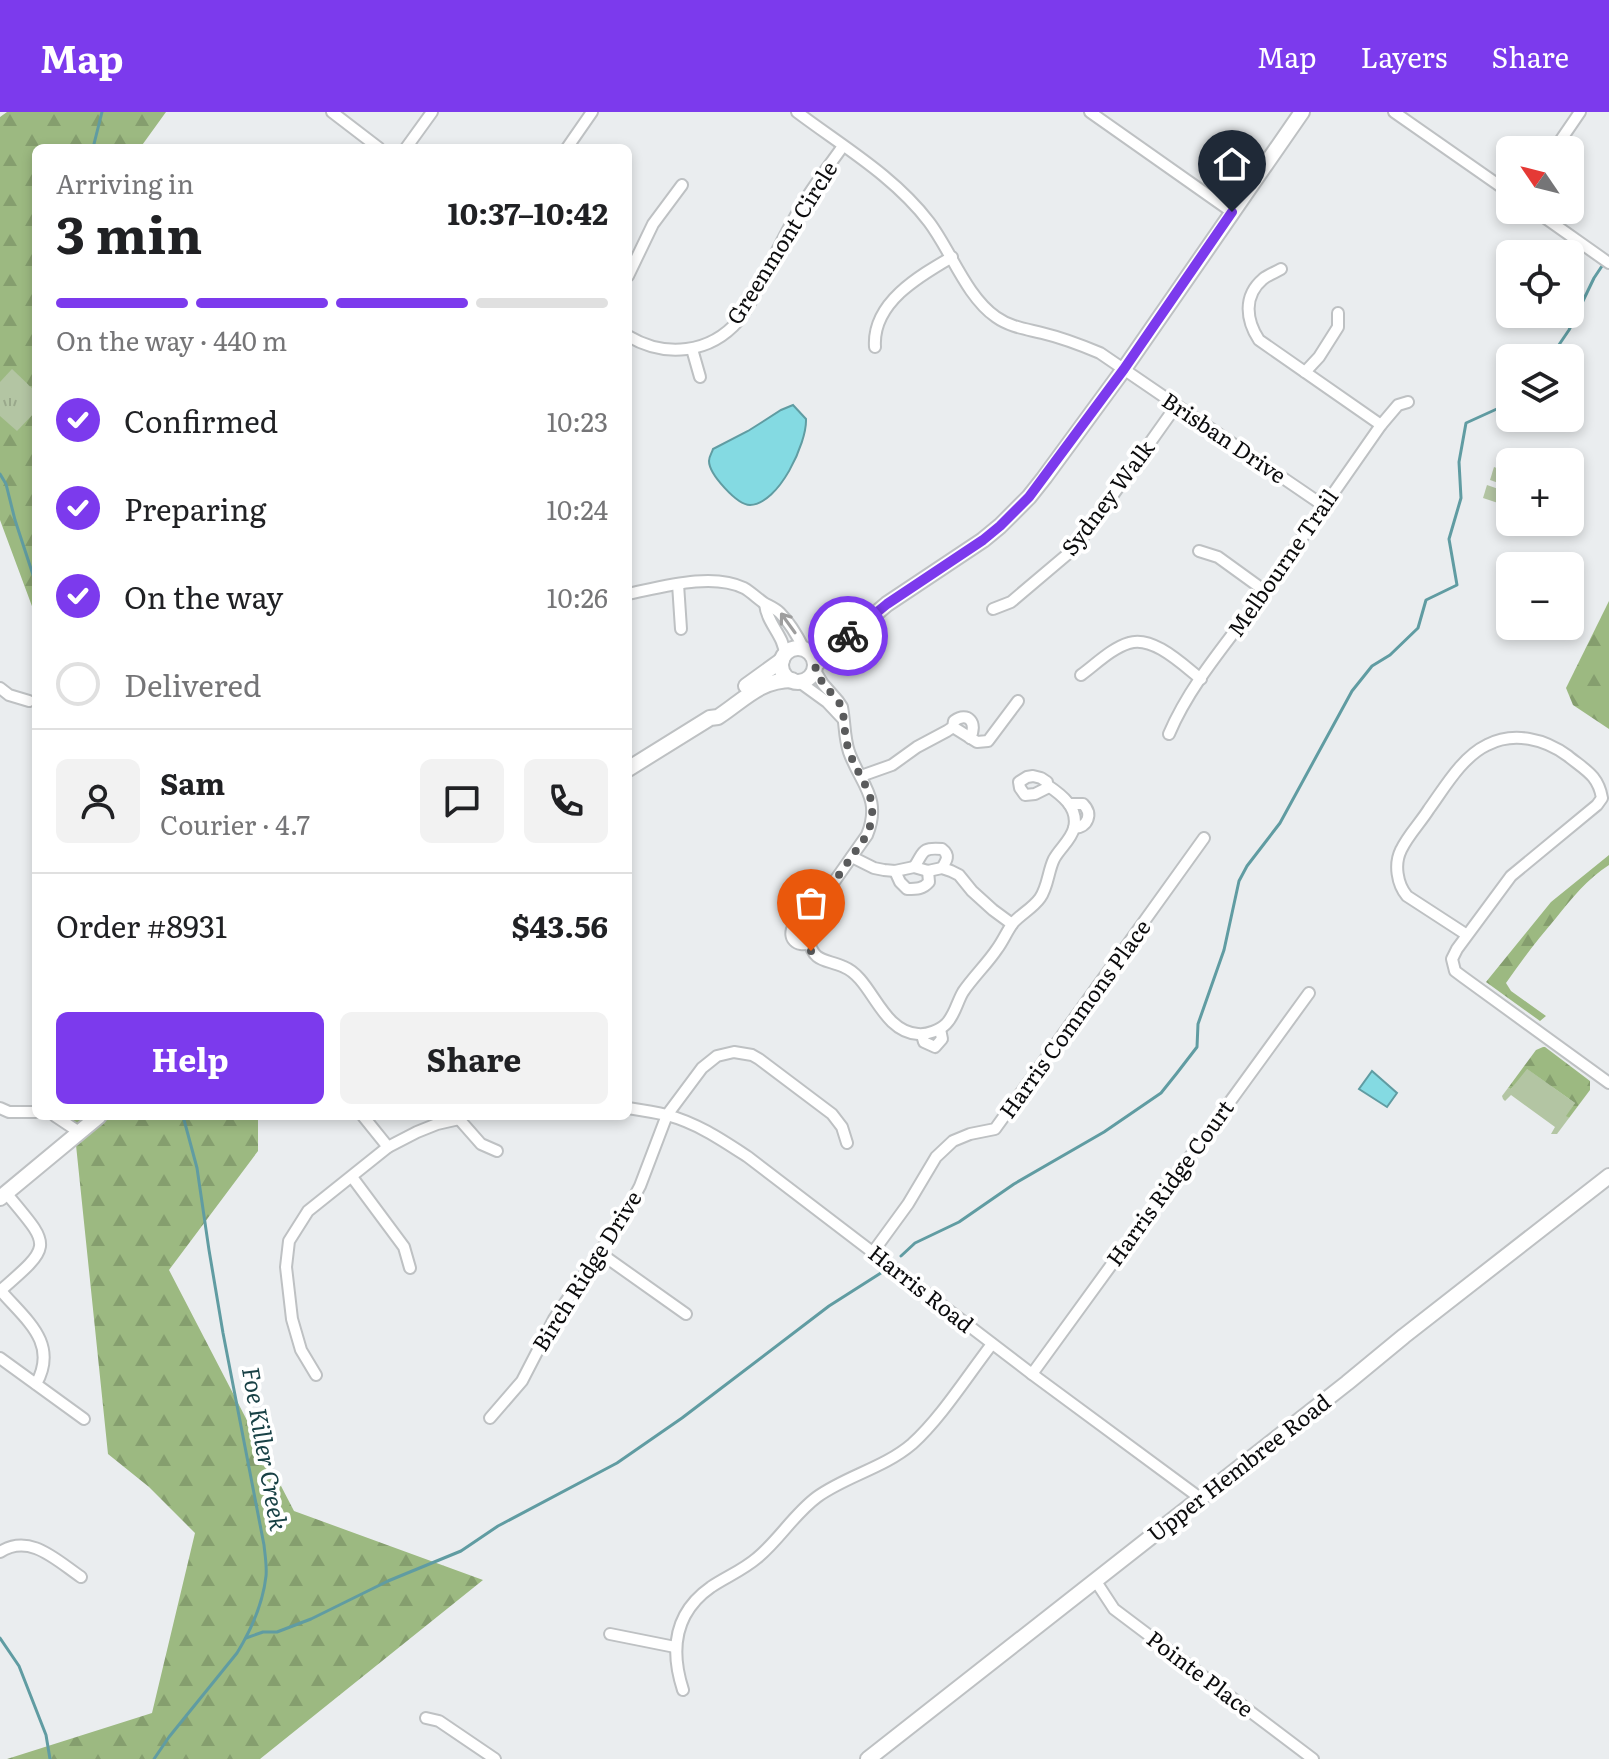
<!DOCTYPE html>
<html lang="en">
<head>
<meta charset="utf-8">
<style>
	body { margin:0; font-family:Literata,serif; background:#f2f2f2; color:#202124; height:100vh; display:flex; flex-direction:column; font-size:30px; white-space:nowrap }
	* { box-sizing:border-box; margin:0 }
	p { font-size:26px; color:#757577 }
	.icon { flex:none; width:44px; height:44px; fill:none; stroke:currentColor; stroke-width:2; stroke-linecap:round; stroke-linejoin:round }
	.map { position:relative; flex:1; overflow:hidden }
	.sheet { position:absolute; left:32px; top:32px; width:600px; height:976px; display:flex; flex-direction:column; background:#fff; border-radius:12px; box-shadow:0 4px 12px #0003 }
	.sheet>* { flex:none }
	.needle { width:52px; rotate:305deg }
	.tools { position:absolute; left:1496px; top:24px; display:grid; gap:16px }
	.tools a { display:grid; place-items:center; width:88px; height:88px; border-radius:12px; background:#fff; box-shadow:0 4px 12px #0003; font-size:40px }
	.pin { position:absolute; display:grid; place-items:center; width:68px; height:68px; color:#fff; margin:-82px -34px; border-radius:50% 50% 50% 0; rotate:-45deg; box-shadow:0 0 8px #0007 }
	.pin .icon { rotate:45deg }
	.courier { position:absolute; display:grid; place-items:center; width:80px; height:80px; margin:-40px; border:6px solid #7c3aed; border-radius:50%; background:#fff; color:#222; box-shadow:0 2px 10px #0007 }
	.headline em { font-style:normal; font-weight:700 }
	.headline div { display:flex; flex-direction:column-reverse }
	.headline { display:flex; align-items:center; justify-content:space-between; height:136px; padding:0 24px }
	h1 { font-size:52px; font-weight:700; line-height:60px }
	.bar { display:grid; grid-template-columns:repeat(4,1fr); gap:12px 8px; align-content:center; height:96px; padding:0 24px }
	.bar i { height:10px; border-radius:6px; background:#e0e0e0 }
	.bar .active { background:#7c3aed }
	.bar p { grid-column:span 4 }
	.line { display:flex; align-items:center; gap:20px; padding:0 24px; border-top:2px solid #e0e0e0 }
	.line div { flex:1 }
	.round { display:grid; place-items:center; flex:none; width:84px; height:84px; border-radius:12px; background:#f2f2f2 }
	ol { padding:0 24px; list-style:none }
	li { display:flex; align-items:center; gap:24px; height:88px }
	li p { margin-inline-start:auto }
	li .icon { padding:8px; border-radius:50%; background:#7c3aed; color:#fff; stroke-width:4 }
	li:last-child { color:#757577 }
	li i { width:44px; height:44px; border:4px solid #e0e0e0; border-radius:50% }
	.cta { display:flex; gap:16px; margin-top:auto; padding:16px 24px }
	.cta a { flex:1; height:92px; border-radius:12px; background:#7c3aed; color:#fff; font-size:32px; font-weight:700; line-height:92px; text-align:center }
	.cta a+a { background:#f2f2f2; color:#202124 }
	header { display:flex; align-items:center; gap:48px; box-sizing:border-box; height:112px; padding:0 40px; background:#7c3aed; color:#fff }
	header strong { font-size:38px }
	nav { display:flex; gap:44px; margin-inline-start:auto; font-size:28px }
	.map>svg:first-child { display:block }
	.grass { fill:#b3c5a3 }
	.forest { fill:url(#forest-firs) }
	.park { fill:url(#park-tufts) }
	.water { fill:#84dae2; stroke:#609ca2; stroke-width:2 }
	.lines { fill:none; stroke-linecap:round; stroke-linejoin:round }
	.stream { stroke:#609ca2; stroke-width:3 }
	.street-casing { stroke:#bec1c3; stroke-width:14 }
	.secondary-casing { stroke:#bec1c3; stroke-width:18 }
	.street { stroke:#fff; stroke-width:10 }
	.secondary { stroke:#fff; stroke-width:14 }
	.oneway { stroke:#9e9e9e }
	.done { stroke:#5a5b5c; stroke-width:8; stroke-dasharray:0 14.4 }
	.route { stroke:#7c3aed; stroke-width:10 }
	.labels { text-anchor:middle; stroke-width:8; stroke-linejoin:round; paint-order:stroke }
	.street-label { font-size:22px; fill:#0c0c0d; stroke:#fff }
	.water-label { font-size:24px; font-style:italic; fill:#184145; stroke:#fff }
</style>
</head>
<body>
<header>
<strong>Map</strong>
<nav><a>Map</a><a>Layers</a><a>Share</a></nav>
</header>
<div class="map">
<svg width="1609" height="1647" viewBox="0 0 1609 1647">
	<defs>
		<pattern id="forest-firs" width="22" height="20" patternUnits="userSpaceOnUse" patternTransform="scale(2)"><rect width="22" height="20" fill="#9cb981"/><path d="M5 1l3.5 6h-7zM16 11l3.5 6h-7z" fill="#859e6e"/></pattern>
		<pattern id="park-tufts" width="24" height="20" patternUnits="userSpaceOnUse" patternTransform="scale(2)"><rect width="24" height="20" fill="#b3c5a3"/><path d="M3 7l-1-3M5 7V3M7 7l1-3M15 17l-1-3M17 17v-4M19 17l1-3" fill="none" stroke="#99a88b"/></pattern>
	</defs>
	<rect width="100%" height="100%" fill="#eaedef"/>
	<g class="grass">
		<path d="M1494,355L1510,361V375L1490,368Z"/>
		<path d="M1487,373L1510,381V395L1483,386Z"/>
		<path d="M1526,956L1575,991L1567,1004L1569,1006L1557,1022H1551L1555,1015L1511,983L1505,989L1503,987L1502,984L1508,976L1511,977Z"/>
	</g>
	<g class="forest">
		<path d="M7,0H166L140,36H36V505L0,408V5Z"/>
		<path d="M1609,489V617L1573,593L1566,576Z"/>
		<path d="M1609,743V753C1587,767 1572,786 1556,806C1538,827 1522,848 1506,871L1511,879L1546,904L1540,909L1486,870L1551,790Z"/>
		<path d="M1543,935H1545L1590,969V978L1569,1006L1566,1004L1575,991L1527,957L1511,977L1508,976L1536,938Z"/>
		<path d="M73,1004H258V1039L169,1158L294,1399L483,1468L260,1647H7L152,1601L195,1421L149,1375L108,1342Z"/>
	</g>
	<path class="park" d="M12,257L36,280V299L17,319L0,304V270Z"/>
	<g class="water">
		<path d="M793,293L806,307C807,331 779,392 750,393C737,393 709,362 709,349C709,344 712,341 713,337L748,319L781,298Z"/>
		<path d="M1372,959L1397,981L1387,995L1359,977Z"/>
	</g>
	<g class="lines">
		<g class="stream">
			<path d="M93,36L102,0"/>
			<path d="M1550,246L1569,218L1594,166L1602,154"/>
			<path d="M0,362L6,372L15,408L36,472"/>
			<path d="M901,1144L915,1131L959,1110L1014,1072L1104,1020L1161,981L1177,961L1197,935L1198,912L1224,838L1239,769L1247,754L1280,711L1352,579L1372,554L1390,543L1418,516L1426,488L1457,473L1449,427L1461,386L1459,350L1466,311L1510,291"/>
			<path d="M0,1526L19,1554L46,1623L50,1647"/>
			<path d="M246,1526L263,1520H277L311,1507L388,1469L461,1439L498,1414L617,1351L682,1306L829,1194L884,1159"/>
			<path d="M154,1647L169,1625L237,1541C251,1518 263,1491 266,1464C267,1454 265,1443 264,1433L223,1221L209,1138L197,1056L183,1004"/>
		</g>
		<defs>
			<g id="street">
				<path d="M332,0L379,36"/>
				<path d="M797,0C842,34 894,64 929,110C951,139 966,184 996,205C1010,215 1026,217 1042,221C1063,226 1081,233 1100,241L1324,394"/>
				<path d="M1090,0L1232,100"/>
				<path d="M1394,0L1510,81"/>
				<path d="M406,36L432,0"/>
				<path d="M567,36L592,0"/>
				<path d="M1554,38L1580,0"/>
				<path d="M1534,98L1609,151"/>
				<path d="M1281,157C1276,160 1268,163 1263,167C1243,184 1246,208 1259,228L1381,313"/>
				<path d="M628,164L653,112L682,73"/>
				<path d="M628,224C665,246 710,242 739,208C748,197 754,183 761,171C774,145 786,119 801,95C813,74 829,54 843,34"/>
				<path d="M875,235C872,191 919,164 952,145"/>
				<path d="M692,237L700,265"/>
				<path d="M1305,260L1319,245L1338,215V201"/>
				<path d="M1199,439L1218,445L1265,479"/>
				<path d="M678,472L681,517"/>
				<path d="M628,482C662,475 712,460 744,476C751,480 757,486 764,491C769,494 775,496 780,501C789,510 798,525 804,537"/>
				<path d="M765,492C767,512 784,523 785,543"/>
				<path d="M993,497L1011,490L1076,435L1176,294"/>
				<path d="M814,557L823,572L838,589L842,595C845,610 844,625 849,640C861,673 882,686 867,723L810,804C807,813 808,819 809,828C813,851 827,847 844,855C872,866 881,920 918,922C927,923 940,918 946,912C955,903 957,890 963,880C973,865 987,852 997,837C1003,829 1007,819 1013,811C1021,802 1033,796 1040,786C1048,775 1048,759 1054,747C1060,736 1071,728 1074,716C1079,696 1062,683 1047,673"/>
				<path d="M1081,563C1096,552 1112,536 1129,531C1153,523 1183,553 1201,567"/>
				<path d="M798,569L827,590L843,607"/>
				<path d="M0,576L9,583L29,589"/>
				<path d="M953,615L977,630L988,629L1018,589"/>
				<path d="M1169,622C1191,570 1232,525 1265,479C1304,424 1342,368 1381,313L1398,293L1408,290"/>
				<path d="M861,664L892,653L917,635L947,619L953,615L954,609C968,599 978,611 970,626"/>
				<path d="M1033,664L1041,666L1047,670V676L1035,682L1025,683L1020,676L1019,670L1027,665Z"/>
				<path d="M1069,692H1083C1093,702 1088,715 1074,716"/>
				<path d="M852,745L874,756L884,758L895,759L914,755L928,759L942,756L951,759L959,763L972,779L993,798L1012,812"/>
				<path d="M914,755C924,741 920,735 942,737C950,743 947,748 942,756"/>
				<path d="M895,759L900,770L907,777C917,777 923,777 929,770L928,759"/>
				<path d="M807,812L800,810L794,813C786,826 797,836 810,831"/>
				<path d="M1467,823L1407,784C1397,772 1394,752 1401,738C1408,723 1421,710 1429,697C1445,675 1462,645 1487,633C1514,619 1545,627 1568,644C1585,658 1598,663 1602,686L1597,693L1511,764L1457,837L1452,847L1455,859L1463,865L1609,971"/>
				<path d="M922,923L924,930L935,935L942,927L940,917"/>
				<path d="M0,996L9,1000H36"/>
				<path d="M628,996C641,998 654,1000 667,1003C697,1011 722,1028 748,1045L1032,1262L1200,1386"/>
				<path d="M55,1004L79,1020"/>
				<path d="M363,1004L388,1035"/>
				<path d="M459,1007L481,1032L497,1039"/>
				<path d="M352,1065L404,1135L410,1156"/>
				<path d="M873,1140L908,1092L936,1045L953,1029L970,1022L995,1017L1204,726"/>
				<path d="M600,1141L686,1202"/>
				<path d="M0,1179C54,1132 51,1135 6,1081"/>
				<path d="M1,1179C26,1208 59,1231 36,1272"/>
				<path d="M0,1246L84,1307"/>
				<path d="M1032,1262L1309,881"/>
				<path d="M316,1263L301,1238L292,1207L286,1155L289,1129L308,1099L388,1035L417,1020L437,1012L459,1007L462,1004"/>
				<path d="M490,1306L522,1269L554,1207L623,1106L640,1074L667,1003L702,956L717,944L734,940L752,943L759,947L832,1002L842,1015L847,1031"/>
				<path d="M0,1440C30,1421 56,1448 81,1465"/>
				<path d="M1095,1468L1114,1497L1313,1647"/>
				<path d="M610,1522L675,1535"/>
				<path d="M683,1578C670,1538 674,1501 711,1475C726,1465 743,1458 757,1446C779,1428 794,1402 817,1385C846,1364 884,1356 912,1332C941,1306 968,1263 992,1232"/>
				<path d="M426,1606L439,1609L495,1647"/>
			</g>
			<g id="secondary">
				<circle cx="798" cy="553" r="17"/>
				<path d="M815,553L887,492L983,428L1000,414L1029,385L1044,366L1124,257L1302,0"/>
				<path d="M746,574L782,548"/>
				<path d="M628,657L710,606L718,605C744,588 760,568 792,568"/>
				<path d="M0,1086L99,1004"/>
				<path d="M868,1647L1347,1271L1404,1224L1609,1064"/>
			</g>
		</defs>
		<use href="#street" class="street-casing"/>
		<use href="#secondary" class="secondary-casing"/>
		<use href="#street" class="street"/>
		<use href="#secondary" class="secondary"/>
	</g>
	<defs><path id="oneway-shaft" d="M-6 0H5M1.5-3L5.5 0L1.5 3" fill="none" stroke-width="1.6" stroke-linecap="round" stroke-linejoin="round" transform="scale(2)"/></defs>
	<use class="oneway" href="#oneway-shaft" transform="translate(788 511) rotate(-126)"/>
	<g class="lines">
		<path class="done" d="M811,839L807,812L810,804L867,723C882,685 861,673 849,639C844,625 845,610 842,595C833,580 818,571 815,553L848,524"/>
		<path class="route" d="M848,524L887,492L983,428L1000,414L1029,385L1124,257L1232,100"/>
	</g>
	<g class="labels">
		<g class="street-label">
			<text transform="translate(782 131) rotate(-58)" y="8">Greenmont Circle</text>
			<text transform="translate(1224 326) rotate(34)" y="8">Brisban Drive</text>
			<text transform="translate(1108 386) rotate(-53)" y="8">Sydney Walk</text>
			<text transform="translate(1283 451) rotate(-55)" y="8">Melbourne Trail</text>
			<text transform="translate(1075 907) rotate(-54)" y="8">Harris Commons Place</text>
			<text transform="translate(1170 1071) rotate(-54)" y="8">Harris Ridge Court</text>
			<text transform="translate(587 1159) rotate(-58)" y="8">Birch Ridge Drive</text>
			<text transform="translate(921 1177) rotate(38)" y="8">Harris Road</text>
			<text transform="translate(1239 1356) rotate(-38)" y="8">Upper Hembree Road</text>
			<text transform="translate(1200 1562) rotate(37)" y="8">Pointe Place</text>
		</g>
		<g class="water-label">
			<text transform="translate(264 1337) rotate(80)" y="8">Foe Killer Creek</text>
		</g>
	</g>
</svg>
<div class="tools">
<a><svg class="needle" viewBox="-14 -14 28 28"><path d="M0-13l5 13h-10z" fill="#e53935"/><path d="M0 13l5-13h-10z" fill="#757577"/></svg></a>
<a><svg class="icon" aria-label="locate" viewBox="0 0 24 24"><circle cx="12" cy="12" r="6"/><path d="M12 2v4M12 18v4M2 12h4M18 12h4"/></svg></a>
<a><svg class="icon" aria-label="layers" viewBox="0 0 24 24"><path d="M12 4l9 5-9 5-9-5zM3 14l9 5 9-5"/></svg></a>
<a>+</a>
<a>−</a>
</div>
<div class="pin" style="left:811px;top:839px;background:#ea580c"><svg class="icon" aria-label="bag" viewBox="0 0 24 24"><path d="M5 8h14l-1 12H6zM9 8a3 3 0 0 1 6 0"/></svg></div>
<div class="pin" style="left:1232px;top:100px;background:#1f2937"><svg class="icon" aria-label="home" viewBox="0 0 24 24"><path d="M3 11l9-7 9 7M6 9v11h12V9"/></svg></div>
<div class="courier" style="left:848px;top:524px"><svg class="icon" aria-label="bike" viewBox="0 0 24 24"><circle cx="6" cy="16" r="4"/><circle cx="18" cy="16" r="4"/><path d="M6 16l4-8h5l3 8M10 8l3 8H6M13 5h3"/></svg></div>
<section class="sheet">
<div class="headline"><div><h1>3 min</h1><p>Arriving in</p></div><em>10:37–10:42</em></div>
<div class="bar"><i class="active"></i><i class="active"></i><i class="active"></i><i></i><p>On the way · 440 m</p></div>
<ol>
<li><svg class="icon" aria-label="check" viewBox="0 0 24 24"><path d="M5 12l5 5 9-10"/></svg>Confirmed<p>10:23</p></li>
<li><svg class="icon" aria-label="check" viewBox="0 0 24 24"><path d="M5 12l5 5 9-10"/></svg>Preparing<p>10:24</p></li>
<li><svg class="icon" aria-label="check" viewBox="0 0 24 24"><path d="M5 12l5 5 9-10"/></svg>On the way<p>10:26</p></li>
<li><i></i>Delivered</li>
</ol>
<div class="line" style="height:144px"><a class="round"><svg class="icon" aria-label="person" viewBox="0 0 24 24"><circle cx="12" cy="8" r="4"/><path d="M4 21q1-7 8-7t8 7"/></svg></a><div><b>Sam</b><p>Courier · 4.7</p></div><a class="round"><svg class="icon" aria-label="chat" viewBox="0 0 24 24"><path d="M4 5h16v11H9l-5 4z"/></svg></a><a class="round"><svg class="icon" aria-label="phone" viewBox="0 0 24 24"><path d="M5 4h4l2 5-3 2q2 4 5 5l2-3 5 2v4C11 20 4 13 5 4z"/></svg></a></div>
<div class="line" style="height:104px"><div>Order #8931</div><b>$43.56</b></div>
<div class="cta"><a>Help</a><a>Share</a></div>
</section>
</div>
</body>
</html>
